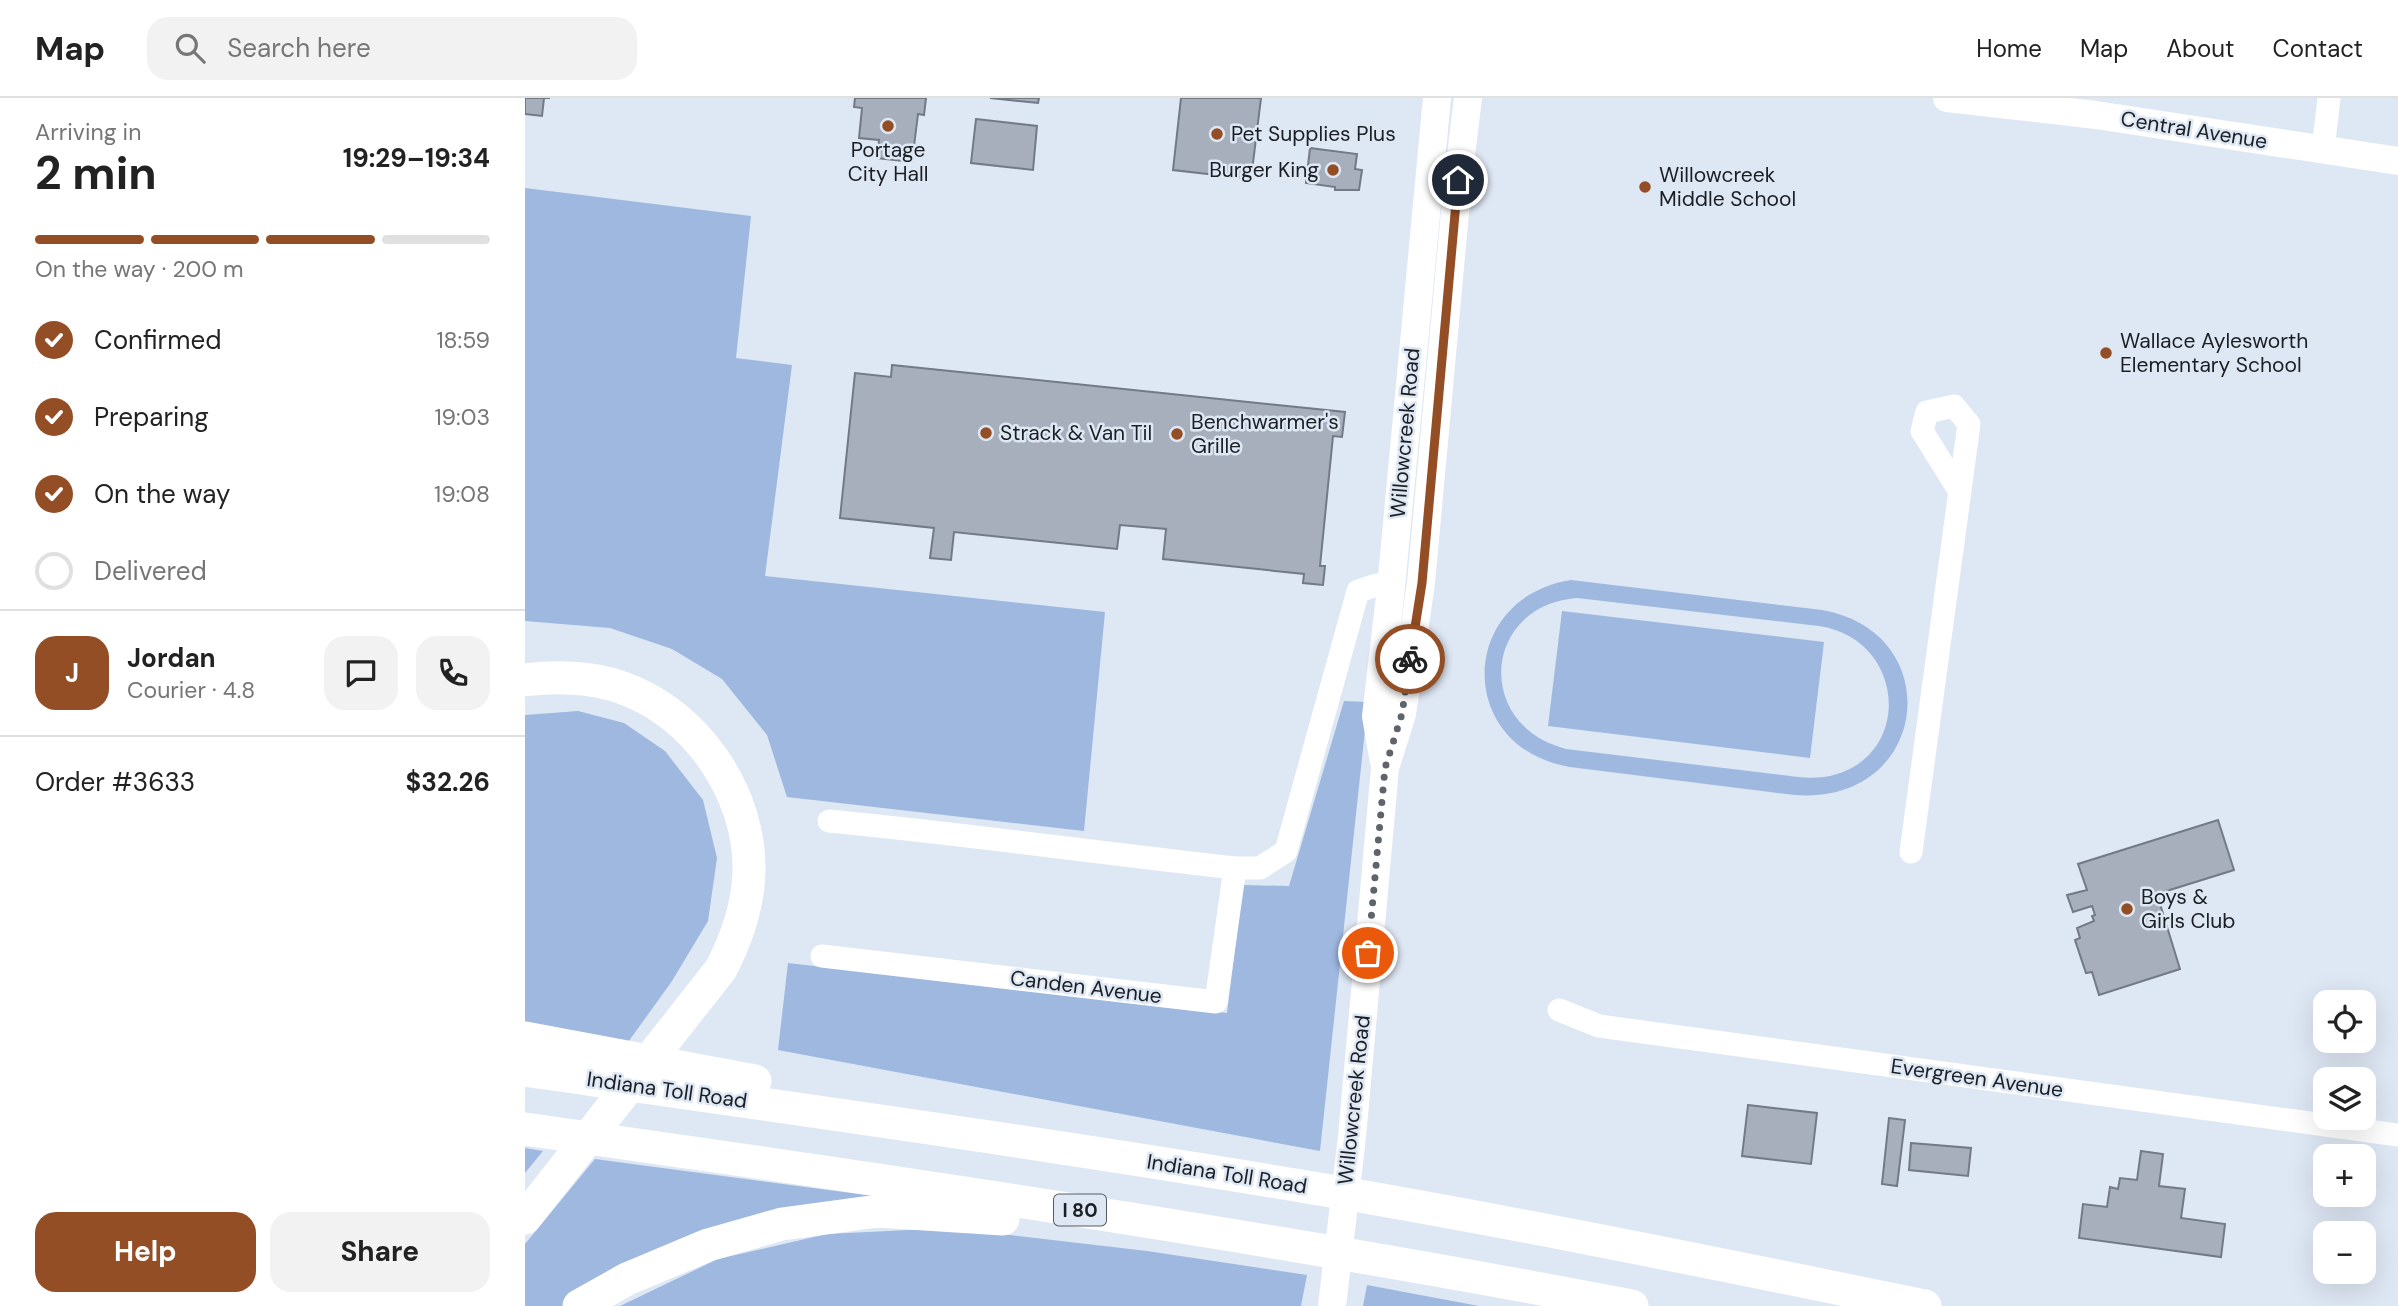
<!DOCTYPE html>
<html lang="en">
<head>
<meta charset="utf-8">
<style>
	body { margin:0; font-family:"DM Sans",sans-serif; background:#f2f2f2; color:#222; height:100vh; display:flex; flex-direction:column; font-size:26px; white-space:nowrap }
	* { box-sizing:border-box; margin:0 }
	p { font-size:23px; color:#767676 }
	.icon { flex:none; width:38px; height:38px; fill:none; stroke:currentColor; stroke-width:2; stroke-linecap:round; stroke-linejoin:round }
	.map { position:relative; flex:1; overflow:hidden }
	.side { display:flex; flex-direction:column; background:#fff; width:525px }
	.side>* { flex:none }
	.tools { position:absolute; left:1788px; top:892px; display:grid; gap:14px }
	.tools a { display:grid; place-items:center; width:63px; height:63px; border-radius:14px; background:#fff; box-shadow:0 7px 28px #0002; font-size:35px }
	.pin { position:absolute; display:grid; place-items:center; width:60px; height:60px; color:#fff; margin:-30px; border:4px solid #fff; border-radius:50%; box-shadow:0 2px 7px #0007 }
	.courier { position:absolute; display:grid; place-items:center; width:70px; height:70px; margin:-35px; border:5px solid #944e25; border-radius:50%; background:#fff; color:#222; box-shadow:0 2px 9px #0007 }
	.summary em { font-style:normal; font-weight:700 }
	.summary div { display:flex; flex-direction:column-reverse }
	.summary { display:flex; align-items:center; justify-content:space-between; height:119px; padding:0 35px }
	h1 { font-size:46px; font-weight:700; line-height:52px }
	.bar { display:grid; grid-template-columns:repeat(4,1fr); gap:10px 7px; align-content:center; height:84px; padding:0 35px }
	.bar i { height:9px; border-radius:5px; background:#e0e0e0 }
	.bar .selected { background:#944e25 }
	.bar p { grid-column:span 4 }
	.line { display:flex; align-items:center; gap:18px; padding:0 35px; border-top:2px solid #e0e0e0 }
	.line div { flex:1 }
	.round { display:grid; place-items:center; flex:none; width:74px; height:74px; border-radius:21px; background:#f2f2f2 }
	ol { padding:0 35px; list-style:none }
	li { display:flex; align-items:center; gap:21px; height:77px }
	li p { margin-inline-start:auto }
	li .icon { padding:7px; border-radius:50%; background:#944e25; color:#fff; stroke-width:4 }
	li:last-child { color:#767676 }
	li i { width:38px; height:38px; border:4px solid #e0e0e0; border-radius:50% }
	.cta { display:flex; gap:14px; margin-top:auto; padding:14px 35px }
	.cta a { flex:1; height:80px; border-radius:21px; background:#944e25; color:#fff; font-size:28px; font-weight:700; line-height:80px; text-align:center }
	.cta a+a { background:#f2f2f2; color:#222 }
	header { display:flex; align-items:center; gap:42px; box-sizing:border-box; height:98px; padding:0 35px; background:#fff; border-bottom:2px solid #e0e0e0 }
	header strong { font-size:33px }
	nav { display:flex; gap:38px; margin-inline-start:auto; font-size:24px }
	.search { width:490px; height:63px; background:#f2f2f2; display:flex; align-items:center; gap:18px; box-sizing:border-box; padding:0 24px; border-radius:21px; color:#767676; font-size:26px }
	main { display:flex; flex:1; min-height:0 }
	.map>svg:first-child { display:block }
	.green { fill:#9eb8df; fill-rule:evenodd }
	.building { fill:#a7afbc; stroke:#727a86; stroke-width:2 }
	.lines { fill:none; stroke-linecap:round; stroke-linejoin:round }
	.minor { stroke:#fff; stroke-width:23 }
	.major { stroke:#fff; stroke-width:28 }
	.highway { stroke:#fff; stroke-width:33 }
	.done { stroke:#5f646c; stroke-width:7; stroke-dasharray:0 12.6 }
	.route { stroke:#944e25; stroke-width:9 }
	.poi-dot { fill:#944e25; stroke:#dee7f4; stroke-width:2.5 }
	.labels { text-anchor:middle; stroke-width:5; stroke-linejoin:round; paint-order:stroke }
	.shield { fill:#dee7f4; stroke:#565a62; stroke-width:2 }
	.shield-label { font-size:19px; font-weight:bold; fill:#1b1e23 }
	.street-label { font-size:21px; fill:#1b1e23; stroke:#dee7f4 }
	.poi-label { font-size:21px; fill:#1b1e23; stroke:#dee7f4; text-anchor:start }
</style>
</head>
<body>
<header>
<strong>Map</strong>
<div class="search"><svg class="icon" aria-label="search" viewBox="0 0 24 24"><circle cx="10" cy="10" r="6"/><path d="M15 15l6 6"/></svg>Search here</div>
<nav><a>Home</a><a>Map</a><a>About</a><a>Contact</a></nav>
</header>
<main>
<section class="side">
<div class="summary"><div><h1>2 min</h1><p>Arriving in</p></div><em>19:29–19:34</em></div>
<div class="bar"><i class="selected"></i><i class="selected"></i><i class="selected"></i><i></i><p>On the way · 200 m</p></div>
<ol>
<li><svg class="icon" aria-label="check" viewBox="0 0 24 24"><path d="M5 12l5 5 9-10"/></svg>Confirmed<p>18:59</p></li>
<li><svg class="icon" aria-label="check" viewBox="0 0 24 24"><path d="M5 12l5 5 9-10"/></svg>Preparing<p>19:03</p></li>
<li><svg class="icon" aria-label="check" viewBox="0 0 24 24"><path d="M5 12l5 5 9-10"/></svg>On the way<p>19:08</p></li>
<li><i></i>Delivered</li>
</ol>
<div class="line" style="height:126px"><b class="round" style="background:#944e25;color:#fff">J</b><div><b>Jordan</b><p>Courier · 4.8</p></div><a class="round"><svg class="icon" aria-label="chat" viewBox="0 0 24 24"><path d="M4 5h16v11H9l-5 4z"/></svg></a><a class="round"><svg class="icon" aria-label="phone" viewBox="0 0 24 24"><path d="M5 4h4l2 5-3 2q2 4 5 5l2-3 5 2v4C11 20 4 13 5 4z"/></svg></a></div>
<div class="line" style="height:91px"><div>Order #3633</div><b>$32.26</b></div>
<div class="cta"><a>Help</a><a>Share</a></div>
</section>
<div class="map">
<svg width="1873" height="1208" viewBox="0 0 1873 1208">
	<rect width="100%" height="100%" fill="#dee7f4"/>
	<g class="green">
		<path d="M0,90L226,118L211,260L267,267L240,478L580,514L559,733L262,699L242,637L197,581L147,551L85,530L0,523Z"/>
		<path d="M1046,482L1297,512C1424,534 1405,707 1270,697L1045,669C930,650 932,500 1046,482ZM1052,500L1294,528C1381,541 1389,659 1305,678C1295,680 1284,680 1273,679L1041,651C948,627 958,507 1052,500Z"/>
		<path d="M1037,513L1299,544L1285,660L1023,628Z"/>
		<path d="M819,603L843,604L795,1053L253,952L263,865L702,915L718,787L764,788Z"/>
		<path d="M53,613L99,625L140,653L178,702L192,760L183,823L147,883L101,947L0,927V617Z"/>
		<path d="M0,1050L18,1053L0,1075Z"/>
		<path d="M70,1061L364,1100L39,1208H0V1146Z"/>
		<path d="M425,1130L622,1153L782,1177L776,1208H95L193,1161L302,1136Z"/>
		<path d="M842,1187L954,1208H838Z"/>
	</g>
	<g class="building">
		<path d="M0,0H25H19L17,18L0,16Z"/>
		<path d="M330,0H401L399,17L393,16L387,64L352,60L354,42L334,40L337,10L329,9Z"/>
		<path d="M465,0H514L513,5Z"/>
		<path d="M656,0H736L726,81L648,72Z"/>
		<path d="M451,21L512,28L508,72L446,65Z"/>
		<path d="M785,50L832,56L830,71L837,72L834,92H810V89L781,85Z"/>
		<path d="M367,267L820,314L817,339L808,338L795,468H800L798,487L778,485L779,476L638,461L641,431L595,427L592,451L429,434L426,462L405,460L409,430L315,420L330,275L366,279Z"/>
		<path d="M1693,722L1709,772L1632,796L1655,871L1574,897L1567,874L1561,875L1550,842L1555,840L1552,830L1569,823L1567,818L1570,817L1567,808L1548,814L1542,797L1562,792L1553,766Z"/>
		<path d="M1223,1007L1292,1015L1286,1066L1217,1058Z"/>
		<path d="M1364,1020L1380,1022L1372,1088L1357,1086Z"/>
		<path d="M1386,1045L1446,1050L1443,1078L1384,1072Z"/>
		<path d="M1616,1053L1638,1056L1634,1088L1660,1091L1656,1120L1700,1126L1696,1159L1554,1140L1558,1106L1582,1109L1585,1089L1593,1091L1595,1080L1612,1082Z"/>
	</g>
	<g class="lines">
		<g class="minor">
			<path d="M1798,52L1804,0"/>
			<path d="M304,723C440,736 575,755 710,770H735L761,753L833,493L852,487L866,489"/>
			<path d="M1386,754L1444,326L1429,308L1402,314L1397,333L1435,394"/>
			<path d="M297,858L691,904L710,770"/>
			<path d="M1034,912L1074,928L1873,1037"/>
		</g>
		<g class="major">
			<path d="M1422,0L1571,17L1873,63"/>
			<path d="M859,664L851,618L866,489L912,0"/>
			<path d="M807,1208L827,1039L860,670L877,616L896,485L933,82L943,0"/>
		</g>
		<g class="highway">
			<path d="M0,582C29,578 67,579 95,589C170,614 226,695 224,774C223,809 212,840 196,871L0,1120"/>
			<path d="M0,940L230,983"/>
			<path d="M0,972C259,1009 518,1045 776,1088C985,1123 1193,1166 1400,1208"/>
			<path d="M0,1031C370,1083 740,1138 1107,1208"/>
			<path d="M54,1208L102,1181L183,1147L257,1126L353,1113L478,1121"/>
		</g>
	</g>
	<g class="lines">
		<path class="done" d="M843,855L860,670L877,616L885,561"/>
		<path class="route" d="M885,561L897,485L933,82"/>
	</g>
	<g class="poi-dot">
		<circle cx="363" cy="28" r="7"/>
		<circle cx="692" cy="36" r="7"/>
		<circle cx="808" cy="72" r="7"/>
		<circle cx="1120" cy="89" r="7"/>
		<circle cx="1581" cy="255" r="7"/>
		<circle cx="461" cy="335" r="7"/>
		<circle cx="652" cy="336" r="7"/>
		<circle cx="1602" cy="811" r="7"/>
	</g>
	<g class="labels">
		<rect class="shield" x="529" y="1096.5" width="52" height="31" rx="5"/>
		<g class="shield-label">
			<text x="555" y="1119">I 80</text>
		</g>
		<g class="street-label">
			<text transform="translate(1669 32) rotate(9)" y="7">Central Avenue</text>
			<text transform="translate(880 335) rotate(-85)" y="7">Willowcreek Road</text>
			<text transform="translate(561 889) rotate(7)" y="7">Canden Avenue</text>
			<text transform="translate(1452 980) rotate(8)" y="7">Evergreen Avenue</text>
			<text transform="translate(142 992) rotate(8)" y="7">Indiana Toll Road</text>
			<text transform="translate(829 1002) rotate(-84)" y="7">Willowcreek Road</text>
			<text transform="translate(702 1076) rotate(9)" y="7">Indiana Toll Road</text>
		</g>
		<g class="poi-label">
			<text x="706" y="43">Pet Supplies Plus</text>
			<text x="363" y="59" text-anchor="middle">Portage<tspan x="363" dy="24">City Hall</tspan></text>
			<text x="794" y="79" text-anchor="end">Burger King</text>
			<text x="1134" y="84">Willowcreek<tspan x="1134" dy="24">Middle School</tspan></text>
			<text x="1595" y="250">Wallace Aylesworth<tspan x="1595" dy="24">Elementary School</tspan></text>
			<text x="666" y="331">Benchwarmer's<tspan x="666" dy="24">Grille</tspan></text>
			<text x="475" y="342">Strack &amp; Van Til</text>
			<text x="1616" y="806">Boys &amp;<tspan x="1616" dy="24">Girls Club</tspan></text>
		</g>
	</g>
</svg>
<div class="tools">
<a><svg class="icon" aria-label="locate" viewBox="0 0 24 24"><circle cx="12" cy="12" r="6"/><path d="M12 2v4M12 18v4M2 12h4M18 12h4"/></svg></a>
<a><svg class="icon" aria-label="layers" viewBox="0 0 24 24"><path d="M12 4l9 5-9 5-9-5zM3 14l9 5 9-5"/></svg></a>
<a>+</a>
<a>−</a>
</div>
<div class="pin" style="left:843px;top:855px;background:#ea580c"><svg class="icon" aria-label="bag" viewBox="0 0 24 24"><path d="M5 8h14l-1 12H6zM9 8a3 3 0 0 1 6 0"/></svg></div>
<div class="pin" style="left:933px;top:82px;background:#1f2937"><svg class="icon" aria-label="home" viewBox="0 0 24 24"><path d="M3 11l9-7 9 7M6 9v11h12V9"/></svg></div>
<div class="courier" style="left:885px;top:561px"><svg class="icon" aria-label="bike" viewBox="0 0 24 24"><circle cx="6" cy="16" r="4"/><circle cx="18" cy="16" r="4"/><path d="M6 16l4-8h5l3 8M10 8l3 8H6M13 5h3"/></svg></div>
</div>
</main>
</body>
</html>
